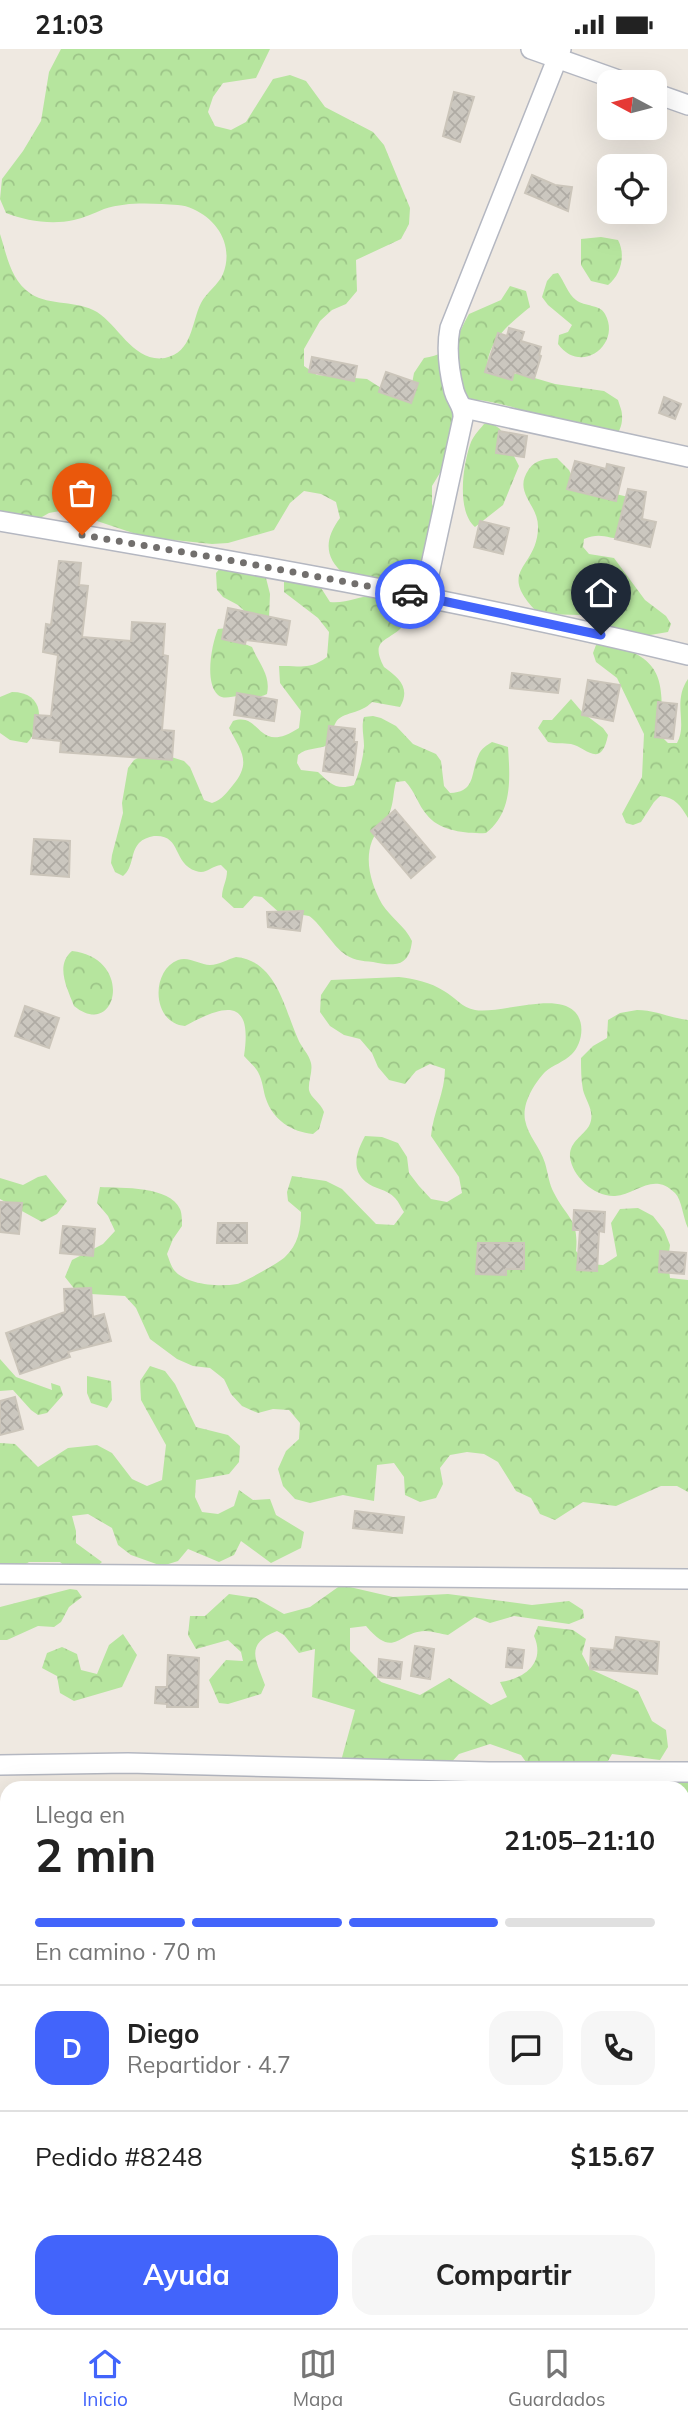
<!DOCTYPE html>
<html lang="es">
<head>
<meta charset="utf-8">
<style>
	body { margin:0; font-family:Mulish,sans-serif; background:#f6f6f6; color:#222; height:100vh; display:flex; flex-direction:column; font-size:26px; white-space:nowrap }
	* { box-sizing:border-box; margin:0 }
	p { font-size:23px; color:#767676 }
	.icon { flex:none; width:38px; height:38px; fill:none; stroke:currentColor; stroke-width:2; stroke-linecap:round; stroke-linejoin:round }
	.map { position:relative; flex:1; overflow:hidden }
	.side { position:absolute; left:0px; top:1732px; width:690px; height:548px; display:flex; flex-direction:column; background:#fff; border-radius:21px 21px 0 0; box-shadow:0 7px 28px #0002 }
	.side>* { flex:none }
	.needle { width:46px; rotate:277deg }
	.fabs { position:absolute; left:597px; top:21px; display:grid; gap:14px }
	.fabs a { display:grid; place-items:center; width:70px; height:70px; border-radius:14px; background:#fff; box-shadow:0 7px 28px #0002; font-size:35px }
	.pin { position:absolute; display:grid; place-items:center; width:60px; height:60px; color:#fff; margin:-72px -30px; border-radius:50% 50% 50% 0; rotate:-45deg; box-shadow:0 0 7px #0007 }
	.pin .icon { rotate:45deg }
	.courier { position:absolute; display:grid; place-items:center; width:70px; height:70px; margin:-35px; border:5px solid #4264fb; border-radius:50%; background:#fff; color:#222; box-shadow:0 2px 9px #0007 }
	.head em { font-style:normal; font-weight:700 }
	.head div { display:flex; flex-direction:column-reverse }
	.head { display:flex; align-items:center; justify-content:space-between; height:119px; padding:0 35px }
	h1 { font-size:46px; font-weight:700; line-height:52px }
	.bar { display:grid; grid-template-columns:repeat(4,1fr); gap:10px 7px; align-content:center; height:84px; padding:0 35px }
	.bar i { height:9px; border-radius:5px; background:#e0e0e0 }
	.bar .current { background:#4264fb }
	.bar p { grid-column:span 4 }
	.line { display:flex; align-items:center; gap:18px; padding:0 35px; border-top:2px solid #e0e0e0 }
	.line div { flex:1 }
	.round { display:grid; place-items:center; flex:none; width:74px; height:74px; border-radius:21px; background:#f6f6f6 }
	.button { display:flex; gap:14px; margin-top:auto; padding:14px 35px }
	.button a { flex:1; height:80px; border-radius:21px; background:#4264fb; color:#fff; font-size:28px; font-weight:700; line-height:80px; text-align:center }
	.button a+a { background:#f6f6f6; color:#222 }
	.status { display:flex; justify-content:space-between; align-items:center; height:49px; padding:0 35px; background:#fff; direction:ltr }
	.status svg { height:19px; fill:currentColor }
	.tab-bar { display:flex; justify-content:space-around; align-items:center; height:98px; border-top:2px solid #e0e0e0; background:#fff; font-size:19px; color:#767676 }
	.tab-bar a { display:grid; justify-items:center; gap:4px }
	.tab-bar .current { color:#4264fb }
	.map>svg:first-child { display:block }
	.forest { fill:url(#forest-crowns) }
	.building { fill:url(#building-cross-hatch); stroke:#cbc5ba; stroke-width:2 }
	.lines { fill:none; stroke-linecap:round; stroke-linejoin:round }
	.street-casing { stroke:#b4b7c1; stroke-width:22 }
	.street { stroke:#fff; stroke-width:19 }
	.done { stroke:#726f6d; stroke-width:7; stroke-dasharray:0 12.6 }
	.route { stroke:#4264fb; stroke-width:9 }
</style>
</head>
<body>
<div class="status"><b>21:03</b><svg viewBox="0 0 49 12"><path d="M0 12V9h3v3zM5 12V6h3v6zM10 12V3h3v9zM15 12V0h3v12zM26 1h20v11H26zM47 4h2v5h-2z"/></svg></div>
<div class="map">
<svg width="688" height="2279" viewBox="0 0 688 2279">
	<defs>
		<pattern id="forest-crowns" width="20" height="18" patternUnits="userSpaceOnUse" patternTransform="scale(1.75)"><rect width="20" height="18" fill="#b6e59e"/><path d="M2 6a3 3 0 1 1 6 0M12 15a3 3 0 1 1 6 0" fill="none" stroke="#9dc588"/></pattern>
		<pattern id="building-cross-hatch" width="8" height="8" patternUnits="userSpaceOnUse" patternTransform="scale(1.75)"><rect width="8" height="8" fill="#cbc7bf"/><path d="M0 0l8 8M0 8l8-8" fill="none" stroke="#afaba4"/></pattern>
	</defs>
	<rect width="100%" height="100%" fill="#efe9e1"/>
	<g class="forest">
		<path d="M61,0H270L256,29L223,34L213,48L208,63L215,77L231,81L246,73L273,30L290,26L306,32L325,58L373,83L384,96L410,159L409,175L401,190L356,211L357,242L346,255L332,261L320,272L304,300V317L317,326L367,330L395,348L411,340L414,324L424,309C455,304 455,290 469,265L501,251L510,237L526,242L530,258C508,276 486,293 487,323L521,325L555,335L604,342L618,351C619,355 622,361 622,366C624,391 598,403 577,393C566,387 558,376 546,371C525,361 502,354 479,351L468,364L449,409L432,437V455L438,469L435,505L414,543C400,540 353,533 345,526C323,508 325,489 340,469L336,453L321,445L304,442L290,454L274,481L228,494L212,495L145,488L97,472L82,464L65,461L49,464L35,472L0,466V185C7,206 10,231 31,245C50,257 77,251 97,263C119,277 134,314 165,309C193,303 191,274 201,254C206,244 219,235 223,225C234,197 218,171 193,160C184,155 172,156 162,155C141,154 123,154 104,160C94,164 84,169 74,171C52,176 26,172 6,164L0,150L2,130L23,102L41,72L49,23Z"/>
		<path d="M601,188L618,191C626,206 621,226 608,236L591,232L581,216V190Z"/>
		<path d="M558,224C564,232 568,245 576,251C585,258 600,255 605,265C622,295 581,327 558,295L559,286L568,283L572,276L548,256L542,248L547,232L553,225Z"/>
		<path d="M484,375H493L500,380L519,417L503,456L475,478C456,462 463,414 471,393C474,386 480,380 484,375Z"/>
		<path d="M557,409L569,421L576,436L633,449L624,491C608,489 600,483 584,490L583,498L589,505L614,509L645,551L666,567L671,575L668,583L644,587L603,578L589,568L581,566L539,565C494,520 537,521 538,479C539,455 512,444 529,420C536,410 546,410 557,409Z"/>
		<path d="M221,518L264,521L270,545L269,569L258,575L238,556L223,548L217,541L216,524Z"/>
		<path d="M284,527L316,531L330,553C350,555 365,543 383,548C395,552 413,568 400,580C386,593 370,591 384,618C399,629 411,639 400,658L372,653C361,665 342,663 336,673C332,680 331,689 328,696C317,701 307,698 298,706L297,714L301,721L318,723C330,734 336,742 354,736C359,724 363,711 364,697C364,687 361,678 364,668L373,667L381,669L396,677L413,695L436,705L441,712L444,737L450,744C477,743 470,723 479,705C481,700 487,696 492,693L508,698C510,729 513,763 486,784C467,785 439,782 427,766C418,756 415,742 405,732L396,733C393,743 394,754 389,765C385,775 376,782 372,792C364,813 372,837 382,855C391,869 405,877 412,892C409,919 394,917 373,913C362,912 351,911 342,903C333,896 317,871 309,867C302,865 290,866 282,866L262,848L254,847L243,859H234L222,848C222,838 227,832 227,822L221,816C211,817 206,826 196,822C172,814 182,785 154,787C148,788 143,790 139,794C130,804 134,818 123,827L115,823L111,814L112,806L123,764L122,754L128,719L134,711L142,707H168L184,712L190,718L204,751L212,754C223,750 226,744 233,736C252,713 241,702 229,679L233,672C262,662 256,707 299,679L301,662L280,634L279,617C300,616 308,622 327,608L329,583L318,569L284,543Z"/>
		<path d="M227,579L238,592L252,598C259,615 271,626 267,645C257,650 250,647 239,647C232,647 224,651 218,646C204,633 212,594 218,580Z"/>
		<path d="M604,593C667,610 662,631 662,688L668,694H677C688,675 672,653 688,630V769C681,757 675,748 660,747L654,753L641,773L633,776L626,774L622,765L642,728L644,685L617,629L596,613L593,604L596,596Z"/>
		<path d="M12,643C45,643 45,675 27,694L10,691L0,684V648Z"/>
		<path d="M571,650L583,664L603,679L608,686C601,721 586,698 571,695C563,694 556,695 548,693L538,679L543,671H552Z"/>
		<path d="M72,902C135,909 117,992 74,957C67,939 55,916 72,902Z"/>
		<path d="M236,908C277,912 284,959 298,990C301,998 309,1005 311,1014C313,1023 308,1032 309,1041C310,1048 321,1054 324,1063L319,1080L313,1085C292,1083 273,1071 266,1050C263,1042 263,1032 258,1023C255,1017 248,1012 244,1007C253,948 225,955 185,977C151,974 151,921 178,911C189,907 200,916 210,916C219,916 228,910 236,908Z"/>
		<path d="M399,928C415,930 430,933 444,942C455,948 462,959 475,961C500,965 555,943 574,962C586,973 582,995 572,1005C564,1013 553,1016 545,1023C534,1035 522,1054 525,1071C528,1087 540,1098 545,1114C548,1124 549,1135 554,1144C567,1170 579,1169 576,1202L587,1215L603,1216L617,1207L611,1174L620,1160L638,1159L653,1167L664,1181L670,1196L668,1212L670,1229L688,1231V1443L677,1437H661L616,1457L583,1453L555,1471L540,1465L531,1449L516,1442L498,1413L484,1405L467,1403L450,1406L440,1419L443,1435L436,1449L420,1453L405,1446L404,1428L394,1414L377,1416L374,1452L343,1446L310,1454L295,1450L283,1437L278,1420L286,1402L299,1390L300,1374L289,1361L273,1360L258,1364L242,1357L231,1345L224,1330L210,1319L193,1317L177,1310L150,1290L136,1259L125,1247L91,1245L76,1242L65,1228L72,1211L103,1195L115,1182L108,1167L97,1154L100,1138C122,1139 170,1137 180,1160C182,1164 182,1173 182,1177L173,1190L167,1205C169,1210 171,1217 174,1221C186,1236 219,1238 237,1235C244,1233 279,1214 285,1208C298,1196 301,1180 301,1163L288,1152L287,1143L292,1127L326,1132L342,1140L376,1175L394,1176L404,1163C401,1159 399,1153 395,1149C387,1140 374,1140 366,1133C350,1120 357,1102 365,1087L382,1088L398,1094L407,1108L409,1124L419,1137L431,1150L447,1153L462,1144L459,1128L431,1087C433,1064 445,1043 445,1020L430,1015L416,1022L405,1035L389,1031L378,1018L372,1004L360,990L344,986L330,977L320,963L321,946L331,931Z"/>
		<path d="M637,961C655,961 670,969 688,971V1179C683,1169 682,1151 675,1144C653,1122 636,1146 615,1147C594,1148 572,1127 570,1108C569,1093 583,1087 589,1077C596,1063 586,1053 583,1041C581,1031 581,1019 581,1009L593,997L607,989L608,971L620,964Z"/>
		<path d="M46,1126L67,1152L57,1165L42,1173L0,1150V1129L23,1136L38,1128Z"/>
		<path d="M0,1310L16,1328L52,1341L51,1334L60,1337L63,1346L47,1364L38,1366L31,1361L13,1341L0,1342Z"/>
		<path d="M150,1317L165,1322L175,1335L196,1378L228,1386L240,1397L239,1413L229,1425L196,1431L195,1448L202,1463L218,1465L234,1457L239,1441L253,1451L270,1450L276,1466L304,1483L301,1499L271,1514L241,1492L234,1506L219,1513L188,1500L178,1512L162,1517L131,1506L118,1496L112,1479L88,1465L72,1467L76,1482V1494L102,1513L89,1524H73L60,1513H29L15,1522L0,1519V1394L15,1395L38,1418L68,1399L97,1396L112,1404L132,1430L147,1437L162,1431L166,1396L141,1351L140,1332Z"/>
		<path d="M87,1327L111,1332L112,1351L107,1359L91,1354L87,1344Z"/>
		<path d="M341,1536L393,1548L448,1545L532,1556L569,1552L583,1561L584,1569L569,1575L514,1567L490,1574L475,1568L448,1586C441,1585 432,1582 425,1582C397,1583 395,1611 366,1577L350,1579V1602L381,1633L420,1646L449,1629L491,1656L507,1648L500,1633C524,1630 546,1614 534,1587L538,1577L573,1581L586,1590L582,1605L590,1620L638,1642L652,1672L666,1681L668,1698L660,1711L612,1705L595,1735L579,1737L585,1739H572L576,1737L545,1728L531,1720L521,1706L490,1695L459,1705L447,1718L341,1712L355,1661L312,1648L315,1600L299,1604L284,1586L277,1582C244,1595 256,1611 265,1636L261,1645L228,1655L219,1654L209,1631L226,1611L243,1612L241,1603L228,1591L196,1600L188,1586L190,1567H205L229,1545L256,1549L284,1565L310,1558Z"/>
		<path d="M70,1540L77,1541L82,1548L69,1558L61,1573L54,1578L38,1577L7,1591H0V1558Z"/>
		<path d="M123,1585L137,1606L122,1638L74,1652L60,1644L57,1627L42,1619L47,1604L62,1598L77,1605L81,1621L97,1625L109,1596Z"/>
		<path d="M688,1728V1769H683L682,1740H614C632,1725 641,1740 659,1736C669,1735 678,1730 688,1728Z"/>
		<path d="M688,2106V2206L683,2209V2110Z"/>
		<path d="M504,2273H559L574,2277L582,2273H610L609,2279H506Z"/>
	</g>
	<g class="building">
		<path d="M454,43L474,48L460,93L443,87Z"/>
		<path d="M532,126L555,136L572,138L568,162L525,144Z"/>
		<path d="M509,279L524,283L521,292L541,298L539,306L541,307L534,330L514,323L512,331L485,323L498,284L507,287Z"/>
		<path d="M312,308L357,317L354,332L309,323Z"/>
		<path d="M386,323L418,334L411,354L379,343Z"/>
		<path d="M664,348L681,355L675,370L659,364Z"/>
		<path d="M499,382L527,387L524,408L496,404Z"/>
		<path d="M575,412L606,420L607,415L624,419L616,452L567,440Z"/>
		<path d="M628,440L646,443L642,470L656,473L650,498L615,490Z"/>
		<path d="M480,472L509,479L503,505L474,498Z"/>
		<path d="M59,512L81,514L79,536L88,537L82,588L131,592L132,573L165,575L163,606L168,607L162,681L174,682L172,711L60,703L61,692L33,689L35,666L51,667L58,606L43,603L46,575L51,576Z"/>
		<path d="M228,559L290,572L286,596L246,591L245,595L222,590Z"/>
		<path d="M512,624L560,630L558,644L510,639Z"/>
		<path d="M588,631L620,636L613,672L582,666Z"/>
		<path d="M237,644L277,651L274,672L234,666Z"/>
		<path d="M658,653L677,655L673,690L655,688Z"/>
		<path d="M329,677L355,680L354,693H357L353,726L323,722Z"/>
		<path d="M395,761L435,808L411,829L371,782Z"/>
		<path d="M34,790L70,792L69,828L31,825Z"/>
		<path d="M303,862L300,882L268,878L267,863Z"/>
		<path d="M25,957L59,969L49,999L15,987Z"/>
		<path d="M0,1153L22,1154L19,1185L0,1183Z"/>
		<path d="M574,1161L605,1163L604,1183L599,1182L597,1222L577,1221L580,1181H573Z"/>
		<path d="M218,1174H247V1194H217Z"/>
		<path d="M63,1177L95,1180L93,1207L60,1204Z"/>
		<path d="M478,1194H524V1220H506V1226L476,1225Z"/>
		<path d="M660,1202L686,1204L684,1225L659,1223Z"/>
		<path d="M91,1239L93,1268L104,1265L111,1292L68,1303L70,1308L20,1325L6,1284L65,1263L64,1240Z"/>
		<path d="M15,1348L23,1380L0,1386V1352Z"/>
		<path d="M355,1462L404,1468L402,1484L353,1479Z"/>
		<path d="M616,1588L659,1593L657,1625L590,1620L591,1599L614,1601Z"/>
		<path d="M415,1597L434,1600L430,1630L411,1627Z"/>
		<path d="M508,1599L524,1601L522,1619L506,1618Z"/>
		<path d="M168,1606L199,1609L198,1658H167V1655L155,1654L156,1638H167Z"/>
		<path d="M379,1610L402,1613L400,1630L378,1628Z"/>
	</g>
	<g class="lines">
		<defs>
			<g id="street">
				<path d="M531,0L624,33"/>
				<path d="M654,44L688,56"/>
				<path d="M464,359L688,408"/>
				<path d="M0,472C230,511 461,551 688,606"/>
				<path d="M424,548L463,369C464,357 457,353 454,342C449,322 446,300 450,279L561,0"/>
				<path d="M0,1525L688,1530"/>
				<path d="M0,1716L128,1714L489,1723H688"/>
				<path d="M0,1839H7"/>
				<path d="M682,1848H688"/>
				<path d="M682,2056H688"/>
				<path d="M0,2081L7,2080"/>
				<path d="M170,2273L171,2279"/>
				<path d="M397,2273V2279"/>
				<path d="M622,2273V2279"/>
			</g>
		</defs>
		<use href="#street" class="street-casing"/>
		<use href="#street" class="street"/>
	</g>
	<g class="lines">
		<path class="done" d="M82,486L218,509L410,545"/>
		<path class="route" d="M410,545L601,586"/>
	</g>
</svg>
<div class="fabs">
<a><svg class="needle" viewBox="-14 -14 28 28"><path d="M0-13l5 13h-10z" fill="#e53935"/><path d="M0 13l5-13h-10z" fill="#767676"/></svg></a>
<a><svg class="icon" aria-label="locate" viewBox="0 0 24 24"><circle cx="12" cy="12" r="6"/><path d="M12 2v4M12 18v4M2 12h4M18 12h4"/></svg></a>
</div>
<div class="pin" style="left:82px;top:486px;background:#ea580c"><svg class="icon" aria-label="bag" viewBox="0 0 24 24"><path d="M5 8h14l-1 12H6zM9 8a3 3 0 0 1 6 0"/></svg></div>
<div class="pin" style="left:601px;top:586px;background:#1f2937"><svg class="icon" aria-label="home" viewBox="0 0 24 24"><path d="M3 11l9-7 9 7M6 9v11h12V9"/></svg></div>
<div class="courier" style="left:410px;top:545px"><svg class="icon" aria-label="car" viewBox="0 0 24 24"><path d="M5 17H2v-5l4-1 3-4h7l3 4 3 1v5h-3M9 17h6M6 11h13"/><circle cx="7" cy="17" r="2"/><circle cx="17" cy="17" r="2"/></svg></div>
<section class="side">
<div class="head"><div><h1>2 min</h1><p>Llega en</p></div><em>21:05–21:10</em></div>
<div class="bar"><i class="current"></i><i class="current"></i><i class="current"></i><i></i><p>En camino · 70 m</p></div>
<div class="line" style="height:126px"><b class="round" style="background:#4264fb;color:#fff">D</b><div><b>Diego</b><p>Repartidor · 4.7</p></div><a class="round"><svg class="icon" aria-label="chat" viewBox="0 0 24 24"><path d="M4 5h16v11H9l-5 4z"/></svg></a><a class="round"><svg class="icon" aria-label="phone" viewBox="0 0 24 24"><path d="M5 4h4l2 5-3 2q2 4 5 5l2-3 5 2v4C11 20 4 13 5 4z"/></svg></a></div>
<div class="line" style="height:91px"><div>Pedido #8248</div><b>$15.67</b></div>
<div class="button"><a>Ayuda</a><a>Compartir</a></div>
</section>
</div>
<nav class="tab-bar">
<a class="current"><svg class="icon" aria-label="home" viewBox="0 0 24 24"><path d="M3 11l9-7 9 7M6 9v11h12V9"/></svg>Inicio</a>
<a><svg class="icon" aria-label="map" viewBox="0 0 24 24"><path d="M3 6l6-2 6 2 6-2v14l-6 2-6-2-6 2zM9 4v14M15 6v14"/></svg>Mapa</a>
<a><svg class="icon" aria-label="saved" viewBox="0 0 24 24"><path d="M7 4h10v16l-5-4-5 4z"/></svg>Guardados</a>
</nav>
</body>
</html>
